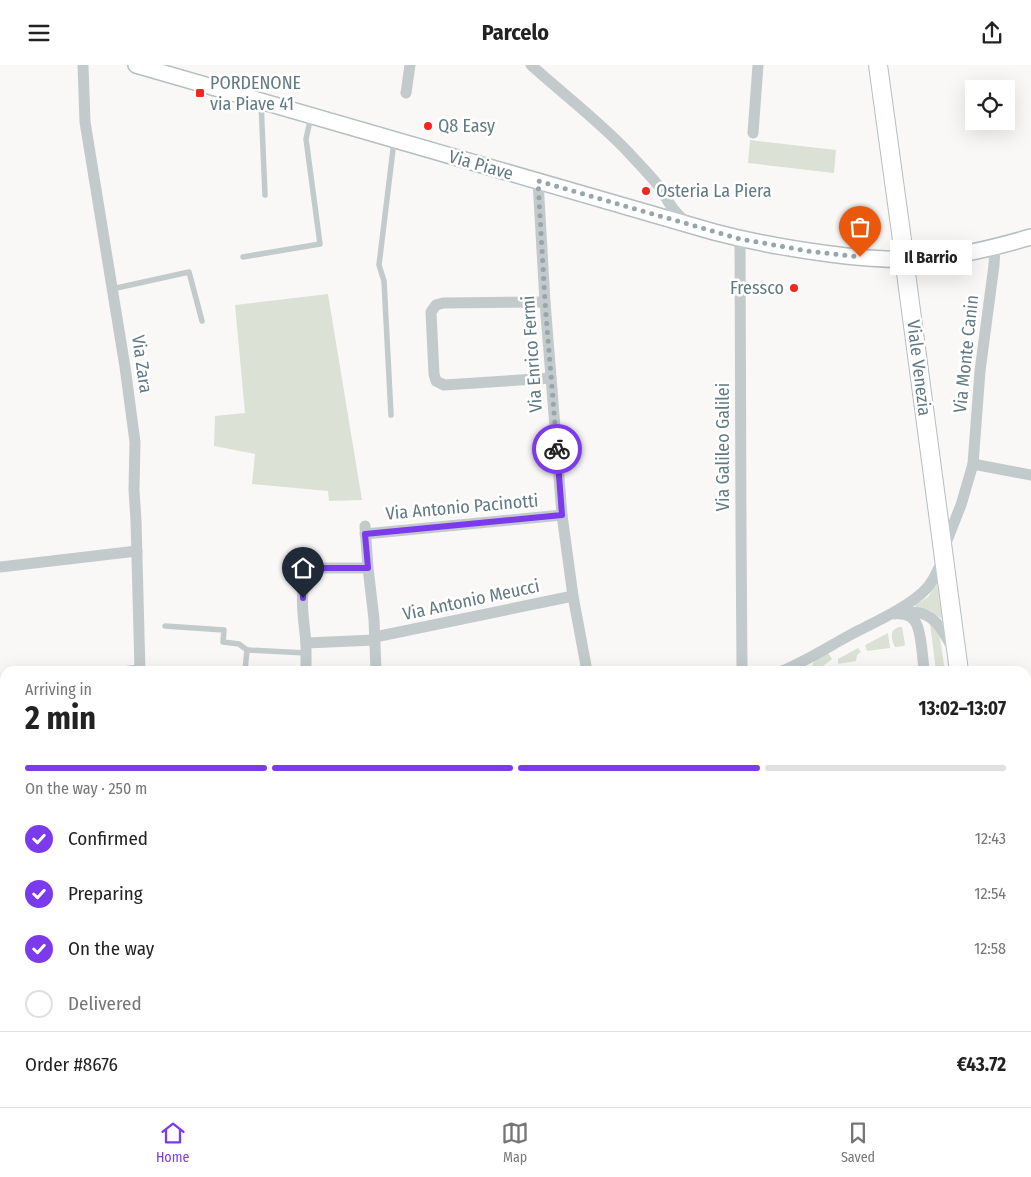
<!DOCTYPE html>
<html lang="en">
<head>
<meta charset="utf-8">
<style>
	body { margin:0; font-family:"Fira Sans Condensed",sans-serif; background:#f6f6f6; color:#222; height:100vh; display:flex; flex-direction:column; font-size:19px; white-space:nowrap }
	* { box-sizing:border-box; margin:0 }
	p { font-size:16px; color:#767676 }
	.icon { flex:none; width:28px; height:28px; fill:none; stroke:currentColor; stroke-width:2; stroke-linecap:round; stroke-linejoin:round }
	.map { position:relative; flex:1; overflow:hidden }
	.panel { position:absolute; left:0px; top:601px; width:1031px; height:441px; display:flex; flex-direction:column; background:#fff; border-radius:15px 15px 0 0; box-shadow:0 5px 20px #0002 }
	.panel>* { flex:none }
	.tools { position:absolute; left:965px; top:15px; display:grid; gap:10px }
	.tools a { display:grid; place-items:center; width:50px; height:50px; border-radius:0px; background:#fff; box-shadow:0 5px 20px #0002; font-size:25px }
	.pin { position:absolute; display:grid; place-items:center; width:42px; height:42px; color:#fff; margin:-51px -21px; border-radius:50% 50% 50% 0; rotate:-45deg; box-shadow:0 0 5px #0007 }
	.pin .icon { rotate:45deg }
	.courier { position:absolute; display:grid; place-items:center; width:50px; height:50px; margin:-25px; border:4px solid #7c3aed; border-radius:50%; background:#fff; color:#222; box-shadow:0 1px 6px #0007 }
	.bubble { position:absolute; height:35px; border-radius:0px; background:#fff; box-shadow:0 5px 20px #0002; font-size:16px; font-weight:700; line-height:35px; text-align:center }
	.overview em { font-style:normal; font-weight:700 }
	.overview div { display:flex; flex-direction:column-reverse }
	.overview { display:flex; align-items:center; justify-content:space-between; height:85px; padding:0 25px }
	h1 { font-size:32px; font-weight:700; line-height:38px }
	.bar { display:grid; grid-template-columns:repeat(4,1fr); gap:8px 5px; align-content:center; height:60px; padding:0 25px }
	.bar i { height:6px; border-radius:4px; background:#e0e0e0 }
	.bar .on { background:#7c3aed }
	.bar p { grid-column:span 4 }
	.line { display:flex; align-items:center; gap:12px; padding:0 25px; border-top:1px solid #e0e0e0 }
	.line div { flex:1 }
	ol { padding:0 25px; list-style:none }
	li { display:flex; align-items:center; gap:15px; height:55px }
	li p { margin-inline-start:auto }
	li .icon { padding:5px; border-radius:50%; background:#7c3aed; color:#fff; stroke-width:4 }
	li:last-child { color:#767676 }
	li i { width:28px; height:28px; border:2px solid #e0e0e0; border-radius:50% }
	header { display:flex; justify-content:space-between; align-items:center; height:65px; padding:0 25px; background:#fff; font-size:22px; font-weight:700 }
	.tabs { display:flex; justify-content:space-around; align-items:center; height:70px; border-top:1px solid #e0e0e0; background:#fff; font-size:14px; color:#767676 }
	.tabs a { display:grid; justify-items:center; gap:2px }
	.tabs .on { color:#7c3aed }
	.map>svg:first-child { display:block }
	.green { fill:#dce1d6 }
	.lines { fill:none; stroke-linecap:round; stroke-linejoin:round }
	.secondary-casing { stroke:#b5bec1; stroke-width:18 }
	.primary-casing { stroke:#b6bdc0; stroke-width:20 }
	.lane { stroke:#c3cacc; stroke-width:5.5 }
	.street { stroke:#c3cacc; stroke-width:11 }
	.secondary { stroke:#fff; stroke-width:15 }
	.primary { stroke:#fff; stroke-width:18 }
	.primary-bridge-casing { stroke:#b6bdc0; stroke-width:20; stroke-linecap:butt }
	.primary-bridge { stroke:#fff; stroke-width:18 }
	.done { stroke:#96a6ab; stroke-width:5; stroke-dasharray:0 9 }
	.route { stroke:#7c3aed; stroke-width:6 }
	.poi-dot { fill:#f1271d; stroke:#fff; stroke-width:2 }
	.labels { text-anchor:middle; stroke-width:5; stroke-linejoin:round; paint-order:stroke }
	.poi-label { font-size:18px; fill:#617a83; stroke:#fff; text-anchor:start }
	.street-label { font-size:18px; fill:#617a83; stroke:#fff }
</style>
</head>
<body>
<header><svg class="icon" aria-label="menu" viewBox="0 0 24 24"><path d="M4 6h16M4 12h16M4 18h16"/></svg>Parcelo<svg class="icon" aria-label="share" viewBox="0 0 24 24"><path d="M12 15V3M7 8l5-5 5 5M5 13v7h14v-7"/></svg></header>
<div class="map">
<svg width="1031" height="1042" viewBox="0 0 1031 1042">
	<rect width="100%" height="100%" fill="#f9f8f6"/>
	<g class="green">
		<path d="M750,75L836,85L834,108L748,98Z"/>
		<path d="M328,229L362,435L329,436L328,426L252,419L255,389L214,381L215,351L245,348L235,240Z"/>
		<path d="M937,518L942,554L929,545L916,542L915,540L928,532Z"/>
		<path d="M930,559L938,568L940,573L945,606H936Z"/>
		<path d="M899,562H902L905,579L904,581L895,582C891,574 889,565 899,562Z"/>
		<path d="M888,568L890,583L867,586L865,580Z"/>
		<path d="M858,583L861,587L857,590L856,596L838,599V594Z"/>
		<path d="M828,588L832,594L823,601L821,606H812C811,594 819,594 828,588Z"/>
		<path d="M3,863L5,875V1038H32L0,1041V864Z"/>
	</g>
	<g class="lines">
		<defs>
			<path id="secondary" d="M136,0L714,167C752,177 791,184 830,189C866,194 902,196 937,193C969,189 1000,181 1031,172"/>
			<g id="primary">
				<path d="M878,0L902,175"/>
				<path d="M906,208L959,606"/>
				<path d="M1015,1038V1042"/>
			</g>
		</defs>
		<use href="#secondary" class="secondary-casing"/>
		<use href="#primary" class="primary-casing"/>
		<g class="lane">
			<path d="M261,37L265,130"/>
			<path d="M243,192L320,179L306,74L311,51"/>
			<path d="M112,224L189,207L202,256"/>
			<path d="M391,350L384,216L379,200L394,76"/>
			<path d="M165,561L224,565L223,577L239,579L247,585"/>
			<path d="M108,606L140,602"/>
			<path d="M245,606L247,585L306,588"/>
			<path d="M0,621L5,620"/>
			<path d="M136,1038V1042"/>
			<path d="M192,1038V1042"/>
			<path d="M248,1038V1042"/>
		</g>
		<g class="street">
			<path d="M83,0L85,57L125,302L135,377L134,425L136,456L140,606"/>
			<path d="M531,0C563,29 599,56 629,88C638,98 648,108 657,119C668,134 671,146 688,158"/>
			<path d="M406,28L410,0"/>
			<path d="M753,68L758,0"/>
			<path d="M538,116L545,237L562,450L573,531L587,606"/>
			<path d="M740,174L741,463L742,606"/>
			<path d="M545,237L443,238L436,240L431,247L434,309L436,316L444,320L551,313"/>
			<path d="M973,399L1031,410"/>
			<path d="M365,461L368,503L374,554L376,606"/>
			<path d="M365,469L562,450"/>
			<path d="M944,483L961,440L973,399L980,306L994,200L995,183"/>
			<path d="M0,502L137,486"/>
			<path d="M895,549C930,541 938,557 953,584"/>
			<path d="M900,549C906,549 910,550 914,555C921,562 923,595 924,606"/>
			<path d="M375,572L573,531"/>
			<path d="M306,578L375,575"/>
			<path d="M306,606C306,597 306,588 306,579C304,552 298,532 308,505L314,503H368"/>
			<path d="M782,606C806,596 828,582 850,570C873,558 909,542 926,524C934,516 938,504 943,494"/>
			<path d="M0,714H5"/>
			<path d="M81,1038V1042"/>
			<path d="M450,1038L451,1042"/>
			<path d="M510,1038V1042"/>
		</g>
		<use href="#secondary" class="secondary"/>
		<use href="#primary" class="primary"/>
		<defs>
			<path id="primary-bridge" d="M902,175L906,208"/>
		</defs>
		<use href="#primary-bridge" class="primary-bridge-casing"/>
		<use href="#primary-bridge" class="primary-bridge"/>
	</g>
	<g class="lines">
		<path class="done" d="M557,384L545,237L538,116L740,174L808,186L860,192"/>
		<path class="route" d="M303,533V517L308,505L314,503H368L365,469L562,450L557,384"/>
	</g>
	<g class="poi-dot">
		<rect x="195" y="23" width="10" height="10" rx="2.5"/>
		<circle cx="428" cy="61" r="5"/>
		<circle cx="646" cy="126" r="5"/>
		<circle cx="794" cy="223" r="5"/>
	</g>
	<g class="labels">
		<g class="poi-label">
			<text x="210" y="24">PORDENONE<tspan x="210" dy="21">via Piave 41</tspan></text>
			<text x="438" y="67">Q8 Easy</text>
			<text x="656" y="132">Osteria La Piera</text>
			<text x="784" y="229" text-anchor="end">Fressco</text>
		</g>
		<g class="street-label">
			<text transform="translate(481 100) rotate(16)" y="6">Via Piave</text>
			<text transform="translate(532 289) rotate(-94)" y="6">Via Enrico Fermi</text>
			<text transform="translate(966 289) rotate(-84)" y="6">Via Monte Canin</text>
			<text transform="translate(142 299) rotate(82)" y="6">Via Zara</text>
			<text transform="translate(919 303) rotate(83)" y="6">Viale Venezia</text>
			<text transform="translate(723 382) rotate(-90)" y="6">Via Galileo Galilei</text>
			<text transform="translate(462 442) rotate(-5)" y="6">Via Antonio Pacinotti</text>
			<text transform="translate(471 535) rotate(-12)" y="6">Via Antonio Meucci</text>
		</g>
	</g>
</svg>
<div class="tools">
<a><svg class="icon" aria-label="locate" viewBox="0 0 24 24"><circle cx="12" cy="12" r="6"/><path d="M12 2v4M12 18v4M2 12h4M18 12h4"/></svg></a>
</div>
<div class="pin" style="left:860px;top:192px;background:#ea580c"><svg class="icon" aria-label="bag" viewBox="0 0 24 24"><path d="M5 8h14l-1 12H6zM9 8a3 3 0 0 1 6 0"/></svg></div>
<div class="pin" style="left:303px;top:533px;background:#1f2937"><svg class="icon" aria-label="home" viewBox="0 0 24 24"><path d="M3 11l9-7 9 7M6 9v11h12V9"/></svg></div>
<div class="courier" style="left:557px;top:384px"><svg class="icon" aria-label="bike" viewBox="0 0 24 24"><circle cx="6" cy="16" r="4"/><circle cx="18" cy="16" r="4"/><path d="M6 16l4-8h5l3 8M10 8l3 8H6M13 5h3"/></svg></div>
<div class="bubble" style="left:890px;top:175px;width:82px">Il Barrio</div>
<section class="panel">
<div class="overview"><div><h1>2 min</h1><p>Arriving in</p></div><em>13:02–13:07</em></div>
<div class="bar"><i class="on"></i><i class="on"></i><i class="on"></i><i></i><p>On the way · 250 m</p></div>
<ol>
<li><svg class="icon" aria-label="check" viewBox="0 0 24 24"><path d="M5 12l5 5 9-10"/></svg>Confirmed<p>12:43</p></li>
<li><svg class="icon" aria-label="check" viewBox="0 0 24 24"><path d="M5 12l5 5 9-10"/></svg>Preparing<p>12:54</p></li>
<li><svg class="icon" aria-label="check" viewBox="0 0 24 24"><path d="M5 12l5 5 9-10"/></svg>On the way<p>12:58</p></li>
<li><i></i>Delivered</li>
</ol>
<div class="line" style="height:65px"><div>Order #8676</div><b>€43.72</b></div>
</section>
</div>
<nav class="tabs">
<a class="on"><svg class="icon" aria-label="home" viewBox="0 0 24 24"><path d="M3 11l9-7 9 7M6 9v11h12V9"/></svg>Home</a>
<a><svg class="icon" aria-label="map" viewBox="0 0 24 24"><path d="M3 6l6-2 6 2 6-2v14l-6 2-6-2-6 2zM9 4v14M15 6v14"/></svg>Map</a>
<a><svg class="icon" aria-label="saved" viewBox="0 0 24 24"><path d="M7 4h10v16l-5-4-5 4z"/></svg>Saved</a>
</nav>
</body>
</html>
